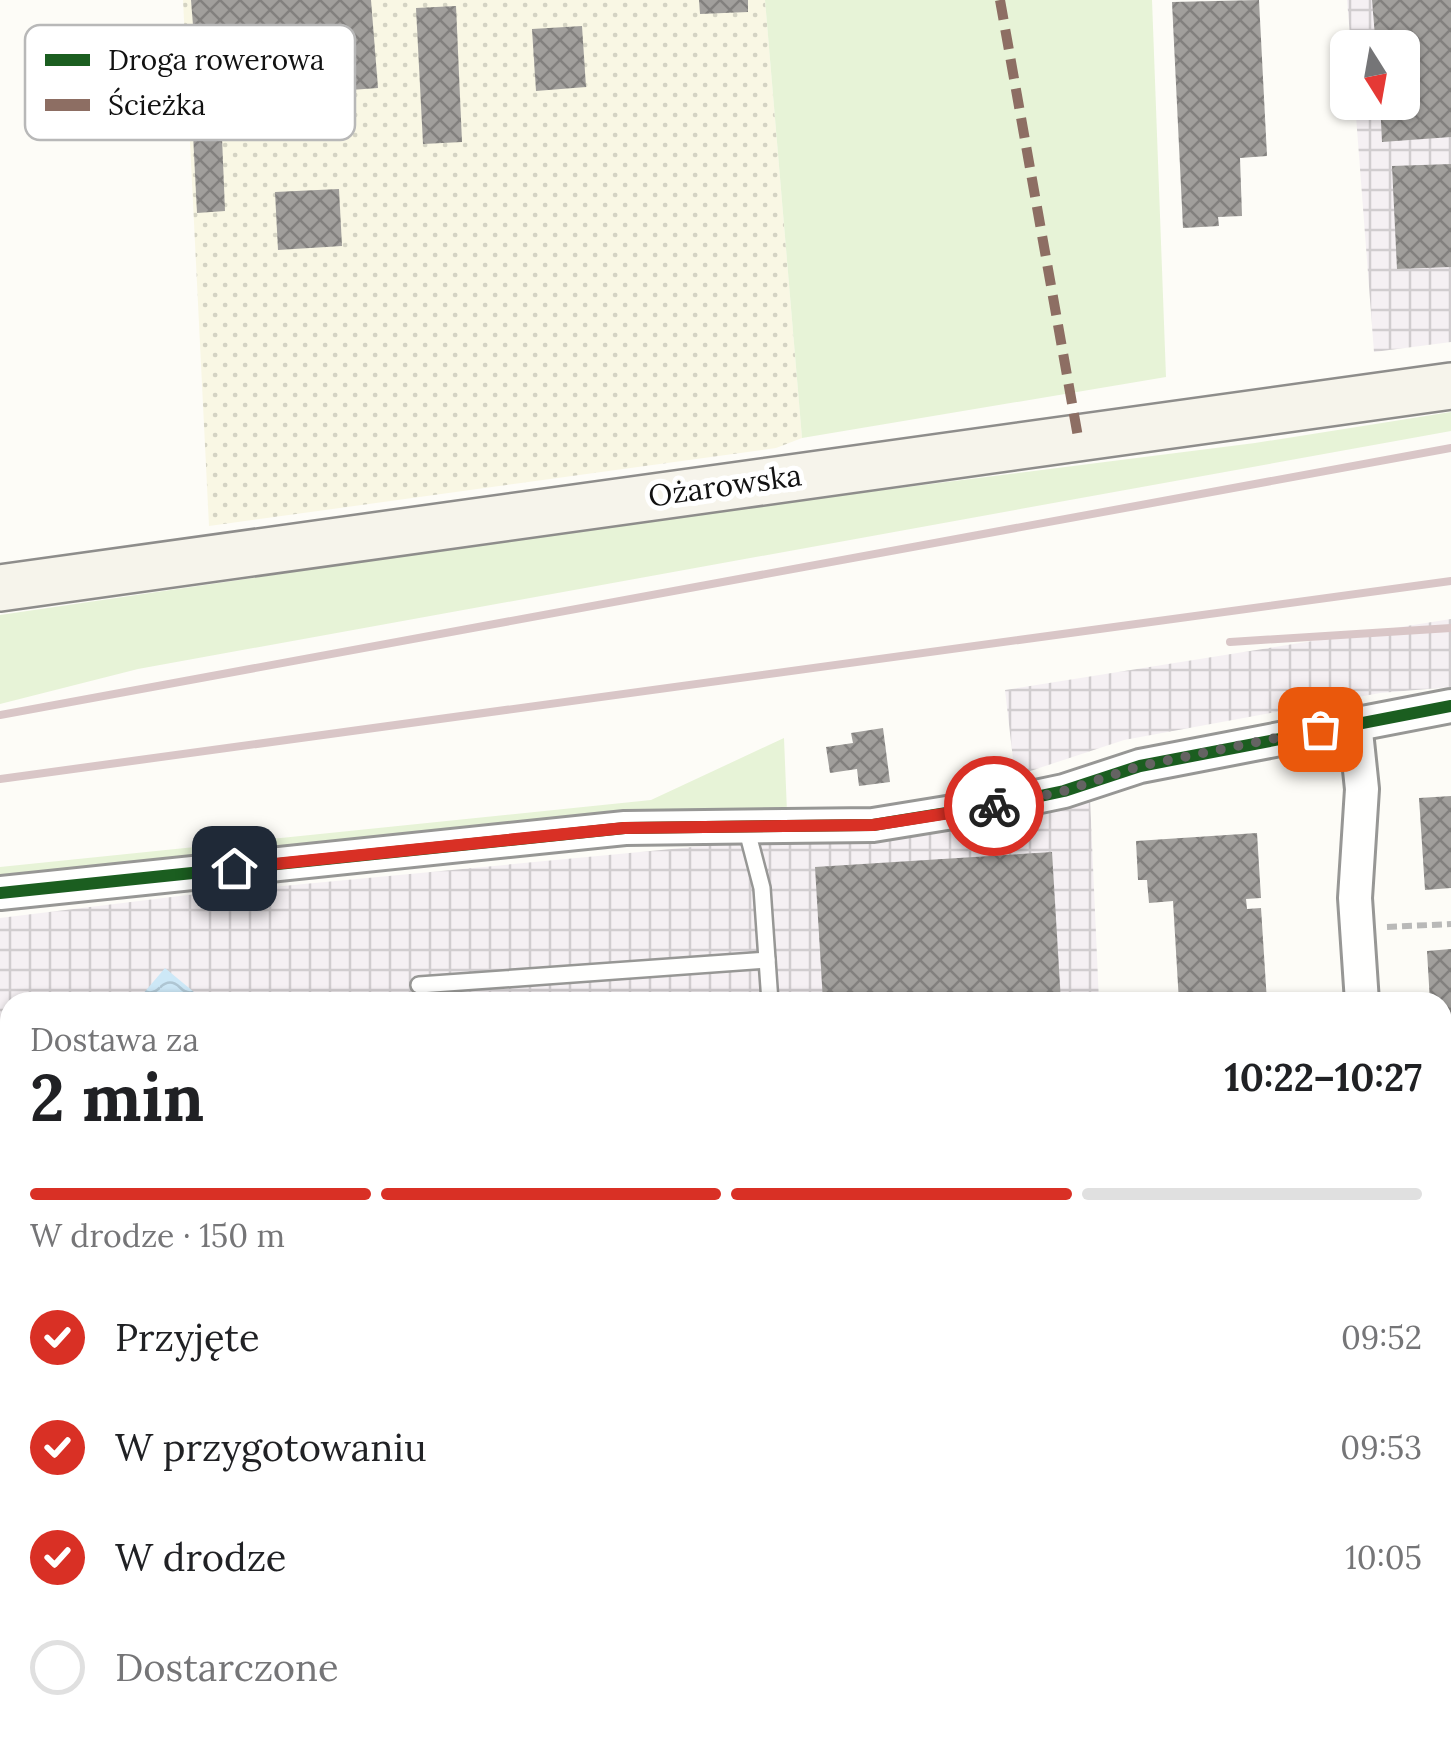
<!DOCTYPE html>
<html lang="pl">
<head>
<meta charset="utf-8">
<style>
	body { margin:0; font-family:Lora,serif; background:#f6f6f6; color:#202124; height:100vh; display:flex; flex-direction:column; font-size:38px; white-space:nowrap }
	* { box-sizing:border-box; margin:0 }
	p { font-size:32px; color:#757577 }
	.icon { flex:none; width:55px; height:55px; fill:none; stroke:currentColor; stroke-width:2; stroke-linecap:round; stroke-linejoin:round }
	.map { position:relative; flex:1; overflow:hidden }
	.sheet { position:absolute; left:0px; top:992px; width:1452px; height:752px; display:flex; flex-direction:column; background:#fff; border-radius:30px 30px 0 0; box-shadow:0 2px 8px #0004 }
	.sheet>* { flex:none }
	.needle { width:65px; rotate:169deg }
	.tools { position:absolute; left:1330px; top:30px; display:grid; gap:20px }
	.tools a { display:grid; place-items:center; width:90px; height:90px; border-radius:15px; background:#fff; box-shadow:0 2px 8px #0004; font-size:50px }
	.pin { position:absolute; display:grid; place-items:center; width:85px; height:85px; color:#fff; margin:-42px; border-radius:20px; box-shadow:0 5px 15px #0006 }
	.courier { position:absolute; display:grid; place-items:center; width:100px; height:100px; margin:-50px; border:8px solid #d93025; border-radius:50%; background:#fff; color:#222; box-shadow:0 2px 12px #0007 }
	.overview em { font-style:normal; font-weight:700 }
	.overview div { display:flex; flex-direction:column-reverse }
	.overview { display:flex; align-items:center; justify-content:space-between; height:170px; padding:0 30px }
	h1 { font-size:65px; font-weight:700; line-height:75px }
	.bar { display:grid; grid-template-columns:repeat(4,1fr); gap:15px 10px; align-content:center; height:120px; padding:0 30px }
	.bar i { height:12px; border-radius:8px; background:#e0e0e0 }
	.bar .selected { background:#d93025 }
	.bar p { grid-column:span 4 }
	ol { padding:0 30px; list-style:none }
	li { display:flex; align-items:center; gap:30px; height:110px }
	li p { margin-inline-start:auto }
	li .icon { padding:10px; border-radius:50%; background:#d93025; color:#fff; stroke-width:4 }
	li:last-child { color:#757577 }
	li i { width:55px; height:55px; border:5px solid #e0e0e0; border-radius:50% }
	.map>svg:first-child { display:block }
	.industrial { fill:url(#industrial-grid) }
	.farmland { fill:url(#farmland-dots) }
	.grass { fill:#e7f3d7 }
	.water { fill:url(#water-waves) }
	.building { fill:url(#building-cross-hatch) }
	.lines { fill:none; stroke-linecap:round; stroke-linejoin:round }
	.service-casing { stroke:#979795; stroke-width:20 }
	.minor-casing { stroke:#979795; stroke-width:38 }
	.secondary-casing { stroke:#8e8d8b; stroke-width:50 }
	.path { stroke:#b9b9b8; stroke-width:6; stroke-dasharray:10 5; stroke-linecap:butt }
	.service { stroke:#fffffe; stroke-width:15 }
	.minor { stroke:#fffffe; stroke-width:32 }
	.secondary { stroke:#f6f4eb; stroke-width:45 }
	.rail { stroke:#d9c6c7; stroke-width:8 }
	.quiet { stroke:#8d6e63; stroke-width:10; stroke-dasharray:20 10; stroke-linecap:butt }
	.cycleway-casing { stroke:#fff; stroke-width:19 }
	.cycleway { stroke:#1b5e20; stroke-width:12 }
	.done { stroke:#646362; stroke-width:10; stroke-dasharray:0 18 }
	.route { stroke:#d93025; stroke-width:12 }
	.labels { text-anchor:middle; stroke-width:10; stroke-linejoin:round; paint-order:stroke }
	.street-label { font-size:30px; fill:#111; stroke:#fff }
	.key { fill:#fff; stroke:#b8b8b8; stroke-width:2.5 }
	.key-label { font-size:28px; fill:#111 }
</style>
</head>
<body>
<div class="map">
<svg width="1451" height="1744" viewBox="0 0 1451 1744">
	<defs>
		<pattern id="industrial-grid" width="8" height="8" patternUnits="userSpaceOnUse" patternTransform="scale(2.5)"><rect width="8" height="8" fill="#f5f0f3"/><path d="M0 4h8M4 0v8" fill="none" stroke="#d1cdcf"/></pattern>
		<pattern id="farmland-dots" width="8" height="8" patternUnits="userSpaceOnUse" patternTransform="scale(2.5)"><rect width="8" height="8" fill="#f9f7e4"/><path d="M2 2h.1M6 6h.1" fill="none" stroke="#d4d3c3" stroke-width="1.8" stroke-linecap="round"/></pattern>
		<pattern id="water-waves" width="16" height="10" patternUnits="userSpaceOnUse" patternTransform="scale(2.5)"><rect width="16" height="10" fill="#cde8f7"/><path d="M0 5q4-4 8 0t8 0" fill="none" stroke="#afc6d3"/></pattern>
		<pattern id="building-cross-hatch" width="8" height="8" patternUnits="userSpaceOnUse" patternTransform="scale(2.5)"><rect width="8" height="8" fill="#a19f9c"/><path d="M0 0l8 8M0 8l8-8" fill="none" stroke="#82807e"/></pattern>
	</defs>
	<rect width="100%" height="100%" fill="#fdfcf7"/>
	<g class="industrial">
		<path d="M1347,0H1451V342L1374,352L1355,103L1402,102V48L1351,47Z"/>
		<path d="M1451,619V687L1380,693L1124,740L1015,776L1005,690Z"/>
		<path d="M1090,798L1099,1002H10V1735H1133L1134,1744H0V918L188,895L799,837L1016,825Z"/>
	</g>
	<path class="farmland" d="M183,0H765L802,438L776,448L209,526Z"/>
	<g class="grass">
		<path d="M765,0H1152L1166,377L802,438Z"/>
		<path d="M1451,412V431L138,669L0,704V615L668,517L1255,443Z"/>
		<path d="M784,738L787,812L647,811L565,817L0,877V867L651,800Z"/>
	</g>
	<path class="water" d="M165,968L206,1002H136Z"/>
	<g class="building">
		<path d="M191,0H371L378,88L199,101Z"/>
		<path d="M699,0H748V12L700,14Z"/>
		<path d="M1259,0L1267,156L1240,158L1242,216L1218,217L1219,226L1183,228L1172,2Z"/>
		<path d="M1372,0H1451V137L1382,142L1380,102H1402V48H1376Z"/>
		<path d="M456,6L462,142L423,144L416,8Z"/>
		<path d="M582,26L586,87L536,91L532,29Z"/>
		<path d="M221,113L225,211L197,213L192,114Z"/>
		<path d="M1451,164V267L1397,269L1392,166Z"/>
		<path d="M339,189L342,246L278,250L275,192Z"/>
		<path d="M883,728L890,782L859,786L857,769L830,773L826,747L853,743L851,733Z"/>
		<path d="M1451,796V888L1425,890L1419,798Z"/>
		<path d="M1257,833L1261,898L1246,899L1247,909L1261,908L1267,1002H1179L1173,901L1149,903L1147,880H1138L1136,841Z"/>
		<path d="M1052,852L1061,1002H823L815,867Z"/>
		<path d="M1451,949V1130H1442V1002H1430L1427,951Z"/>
		<path d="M1443,1193H1451V1296H1448Z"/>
		<path d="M10,1605V1735H38V1744H0V1606Z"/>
		<rect x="476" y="1735" width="301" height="9"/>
		<rect x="836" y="1735" width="95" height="9"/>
	</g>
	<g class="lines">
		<defs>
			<g id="service">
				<path d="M746,827L762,888L770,1002"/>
				<path d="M419,985L767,960"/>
				<path d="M0,1224L10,1417"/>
				<path d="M0,1562L10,1561"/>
				<path d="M455,1735L456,1744"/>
				<path d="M821,1735V1744"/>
				<path d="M1096,1735V1744"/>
			</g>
			<g id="minor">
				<path d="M1355,722L1362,789L1355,898L1362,1002"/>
				<path d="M0,893L625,828L873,825L1002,804L1064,791L1140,766L1451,706"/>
				<path d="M1411,1735L1412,1744"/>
			</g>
			<path id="secondary" d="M0,588L1451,386"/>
		</defs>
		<use href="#service" class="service-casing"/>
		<use href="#minor" class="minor-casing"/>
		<use href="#secondary" class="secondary-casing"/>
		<g class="path">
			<path d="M1387,927L1451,924"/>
			<path d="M1442,1404L1451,1403"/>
		</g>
		<use href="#service" class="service"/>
		<use href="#minor" class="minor"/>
		<use href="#secondary" class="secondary"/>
		<g class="rail">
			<path d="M1230,642L1451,628"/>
			<path d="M0,715L1451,448"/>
			<path d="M0,779L1451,581"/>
		</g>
		<path class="quiet" d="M1000,0L1078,437"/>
		<defs>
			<path id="cycleway" d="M0,893L625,828L873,825L1002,804L1064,791L1140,766L1451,706"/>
		</defs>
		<use href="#cycleway" class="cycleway-casing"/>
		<use href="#cycleway" class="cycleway"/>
	</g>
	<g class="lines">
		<path class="done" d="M994,806L1064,791L1140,766L1320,729"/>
		<path class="route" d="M234,868L624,828L873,825L994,806"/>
	</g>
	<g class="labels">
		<g class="street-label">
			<text transform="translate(725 486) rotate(-8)" y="10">Ożarowska</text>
		</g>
	</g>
	<rect x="25" y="25" width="330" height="115" rx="15" class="key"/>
	<rect x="45" y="54" width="45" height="12" fill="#1b5e20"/>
	<rect x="45" y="99" width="45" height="12" fill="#8d6e63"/>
	<g class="key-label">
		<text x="108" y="70">Droga rowerowa</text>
		<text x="108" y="115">Ścieżka</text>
	</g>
</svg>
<div class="tools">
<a><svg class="needle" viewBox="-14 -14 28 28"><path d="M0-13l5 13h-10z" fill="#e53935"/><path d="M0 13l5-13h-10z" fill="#757577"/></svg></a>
</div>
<div class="pin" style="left:1320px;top:729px;background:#ea580c"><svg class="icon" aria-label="bag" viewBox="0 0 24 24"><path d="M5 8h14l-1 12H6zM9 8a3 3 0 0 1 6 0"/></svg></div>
<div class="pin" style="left:234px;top:868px;background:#1f2937"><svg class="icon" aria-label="home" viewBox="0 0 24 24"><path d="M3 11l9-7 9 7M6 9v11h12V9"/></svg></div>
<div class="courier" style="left:994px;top:806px"><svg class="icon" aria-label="bike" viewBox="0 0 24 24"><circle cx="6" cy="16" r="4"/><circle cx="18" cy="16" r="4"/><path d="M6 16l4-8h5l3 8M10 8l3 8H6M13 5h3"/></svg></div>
<section class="sheet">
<div class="overview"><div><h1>2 min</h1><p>Dostawa za</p></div><em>10:22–10:27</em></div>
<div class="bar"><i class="selected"></i><i class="selected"></i><i class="selected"></i><i></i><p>W drodze · 150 m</p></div>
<ol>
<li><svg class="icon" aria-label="check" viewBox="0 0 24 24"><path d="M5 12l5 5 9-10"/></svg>Przyjęte<p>09:52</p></li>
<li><svg class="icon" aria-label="check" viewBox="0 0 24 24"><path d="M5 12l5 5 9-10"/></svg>W przygotowaniu<p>09:53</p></li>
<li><svg class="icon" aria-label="check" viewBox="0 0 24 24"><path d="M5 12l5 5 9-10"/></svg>W drodze<p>10:05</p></li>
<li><i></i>Dostarczone</li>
</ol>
</section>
</div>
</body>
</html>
